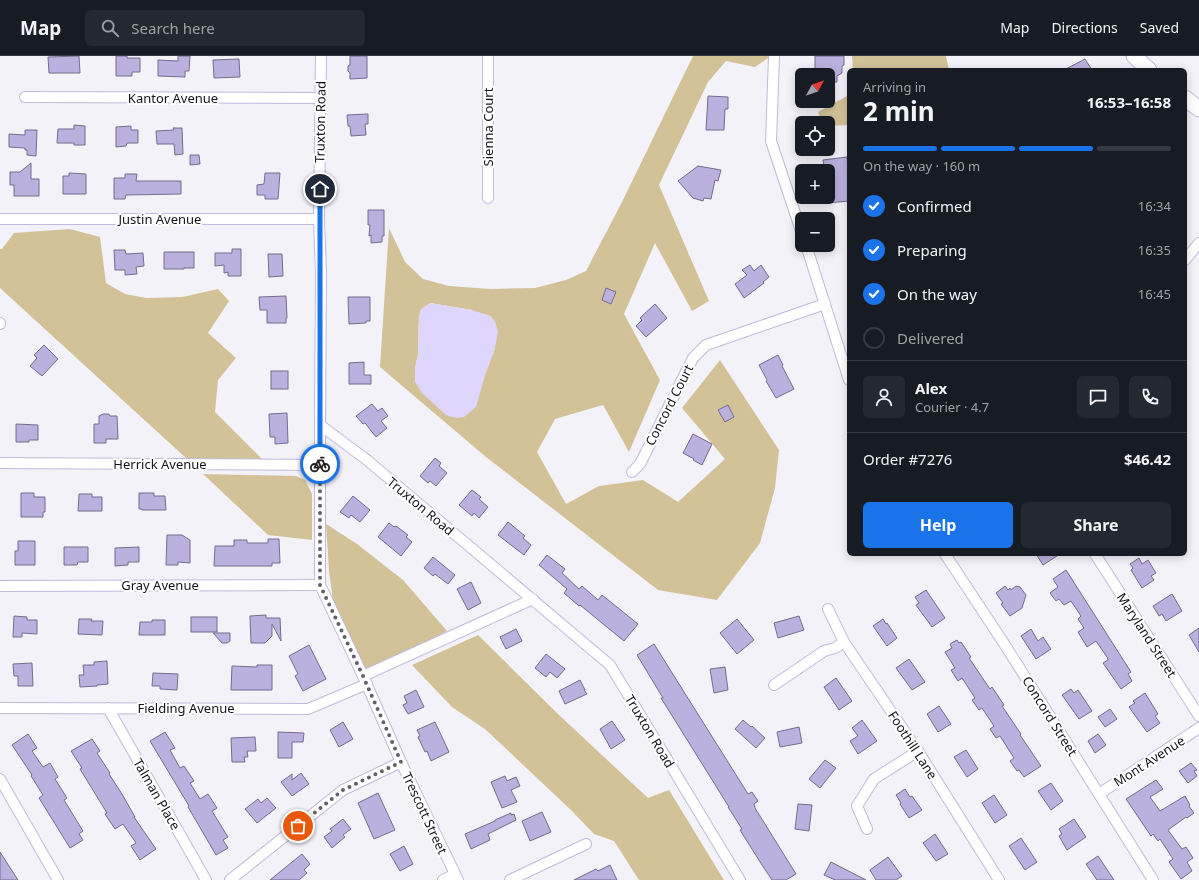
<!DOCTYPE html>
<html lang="en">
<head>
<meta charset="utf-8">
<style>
	body { margin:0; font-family:"Noto Sans",sans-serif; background:#242831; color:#f1f3f6; height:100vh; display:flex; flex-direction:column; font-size:15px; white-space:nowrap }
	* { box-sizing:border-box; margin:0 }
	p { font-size:13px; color:#9ea1a6 }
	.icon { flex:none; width:22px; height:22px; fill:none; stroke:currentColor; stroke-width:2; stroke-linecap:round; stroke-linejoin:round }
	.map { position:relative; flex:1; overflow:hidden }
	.details { position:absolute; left:847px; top:12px; width:340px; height:488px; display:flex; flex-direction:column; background:#171b24; border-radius:6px; box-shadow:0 2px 10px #0003 }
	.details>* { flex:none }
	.needle { width:26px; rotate:50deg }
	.fabs { position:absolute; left:795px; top:12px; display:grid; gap:8px }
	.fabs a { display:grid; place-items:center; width:40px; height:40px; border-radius:6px; background:#171b24; box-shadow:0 2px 10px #0003; font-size:20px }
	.pin { position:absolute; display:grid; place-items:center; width:34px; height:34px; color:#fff; margin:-17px; border:2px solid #fff; border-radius:50%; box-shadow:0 1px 4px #0007 }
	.courier { position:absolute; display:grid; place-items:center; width:40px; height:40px; margin:-20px; border:3px solid #1a73e8; border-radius:50%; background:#fff; color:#222; box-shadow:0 1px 5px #0007 }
	.summary em { font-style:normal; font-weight:700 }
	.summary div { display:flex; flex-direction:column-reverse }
	.summary { display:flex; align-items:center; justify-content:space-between; height:68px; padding:0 16px }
	h1 { font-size:26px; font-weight:700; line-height:30px }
	.bar { display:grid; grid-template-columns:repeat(4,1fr); gap:6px 4px; align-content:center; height:48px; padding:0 16px }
	.bar i { height:5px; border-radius:3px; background:#363941 }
	.bar .current { background:#1a73e8 }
	.bar p { grid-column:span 4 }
	.line { display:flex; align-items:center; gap:10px; padding:0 16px; border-top:1px solid #363941 }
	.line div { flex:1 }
	.round { display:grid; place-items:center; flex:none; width:42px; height:42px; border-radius:6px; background:#242831 }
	ol { padding:0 16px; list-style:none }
	li { display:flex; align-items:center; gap:12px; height:44px }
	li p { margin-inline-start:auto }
	li .icon { padding:4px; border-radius:50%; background:#1a73e8; color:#fff; stroke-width:4 }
	li:last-child { color:#9ea1a6 }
	li i { width:22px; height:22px; border:2px solid #363941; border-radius:50% }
	.cta { display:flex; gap:8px; margin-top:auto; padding:8px 16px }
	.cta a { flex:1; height:46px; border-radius:6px; background:#1a73e8; color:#fff; font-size:16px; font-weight:700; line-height:46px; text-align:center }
	.cta a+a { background:#242831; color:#f1f3f6 }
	header { display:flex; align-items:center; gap:24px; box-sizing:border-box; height:56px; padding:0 20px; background:#171b24; border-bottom:1px solid #363941 }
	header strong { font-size:19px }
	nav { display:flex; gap:22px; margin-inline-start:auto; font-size:14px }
	.search { width:280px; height:36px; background:#242831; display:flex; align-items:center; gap:10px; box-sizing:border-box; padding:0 14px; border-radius:6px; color:#9ea1a6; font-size:15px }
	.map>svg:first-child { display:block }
	.green { fill:#d3c298; fill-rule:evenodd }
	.water { fill:#ded6fc }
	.building { fill:#bbb1df; stroke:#746d8c }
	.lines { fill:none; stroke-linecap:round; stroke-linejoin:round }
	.street-casing { stroke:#c1badc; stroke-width:12 }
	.secondary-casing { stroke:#c1badc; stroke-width:17 }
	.street { stroke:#fff; stroke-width:10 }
	.secondary { stroke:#fff; stroke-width:15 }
	.done { stroke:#62606a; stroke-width:4; stroke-dasharray:0 7.2 }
	.route { stroke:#1a73e8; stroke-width:5 }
	.labels { text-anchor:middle; stroke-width:4; stroke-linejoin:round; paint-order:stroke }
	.street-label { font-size:13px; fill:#14121d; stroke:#fff }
</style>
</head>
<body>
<header>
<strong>Map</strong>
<div class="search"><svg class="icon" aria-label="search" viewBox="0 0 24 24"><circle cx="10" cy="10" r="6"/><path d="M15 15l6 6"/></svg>Search here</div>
<nav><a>Map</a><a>Directions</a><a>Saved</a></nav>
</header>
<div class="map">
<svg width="1199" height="824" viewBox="0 0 1199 824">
	<rect width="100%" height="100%" fill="#f3f2f9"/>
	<g class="green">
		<path d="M693,0H771L755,11L726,5L708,26L659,129L709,245L692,255L655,187L624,258L660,324L629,396L603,349L555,363L537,396L566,448L599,430L643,424L678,446L725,403L682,352L720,304L779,394L775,432L760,487L717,544L658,534L486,401L380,311L389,172L405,206L423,223L449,230L491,233L535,232L566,224L586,215L622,146ZM430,247L472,254L495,292L486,316L415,312L418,299L419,260Z"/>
		<path d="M852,0H946L949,14H853Z"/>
		<path d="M849,39V69L828,70V67H822L818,56Z"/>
		<path d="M70,173L100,181L106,227L125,238L146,242L182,241L218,233L229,245L208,277L236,302L218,324L215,356L262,403H187L0,232V193H2L14,177Z"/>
		<path d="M203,418L296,420L305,424L312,438V484L268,479Z"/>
		<path d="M326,468L357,488L403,524L447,575L367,616L364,615L333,545L329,515Z"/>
		<path d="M478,579L559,659L648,742L669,734L724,824H639L614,785L594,778L572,755L485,673L452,651L412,609Z"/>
	</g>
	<path class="water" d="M430,247L472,254L491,260L495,266L498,275L495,292L486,316L476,351L464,361L456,362L446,359L422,337L415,326V312L418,299L419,260L421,253Z"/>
	<g class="building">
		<path d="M79,0L80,17H49L48,1Z"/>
		<path d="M116,0H127V2H140V16H132V20H116Z"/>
		<path d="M178,0H190L189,15H185V21L158,20V4L178,5Z"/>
		<path d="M350,0H367V22L350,23V17L348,15V10L350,9Z"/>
		<path d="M815,0H844V9L842,10V17L837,20V26H828V19H815Z"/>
		<path d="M239,3L240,21L214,22L213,4Z"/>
		<path d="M1085,3L1092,14H1064Z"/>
		<path d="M708,40L728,41V53H725L724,74H706Z"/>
		<path d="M368,58V68H365L366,79L351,80L350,70H348L347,59Z"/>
		<path d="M74,69L85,70V89H74V87H57L58,73H74Z"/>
		<path d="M131,70V74H138V87H127L126,90L116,91V71Z"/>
		<path d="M173,72H182L183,98L175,99L174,88H157L156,75L174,74Z"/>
		<path d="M25,74H37L36,100L27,99V94H25V92L9,91V78L25,79Z"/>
		<path d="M190,99H199L200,108L190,109Z"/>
		<path d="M847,101L849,118V145L828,147V115H825L823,104Z"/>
		<path d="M31,107V123H39V140H14V129H10V116H20Z"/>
		<path d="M698,110L721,114L718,125L715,124L711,143L704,142L703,145L693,142L678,125Z"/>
		<path d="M69,117L86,118V138H63V120H69Z"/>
		<path d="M265,117H280L278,143H265V139H257V129L264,128Z"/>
		<path d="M125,118H137L136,125H181V138L126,139L125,143H114V122H125Z"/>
		<path d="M368,154H384V180H382V186L371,187V179L369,180L370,169H368Z"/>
		<path d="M232,193H241V220H228V216L224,217V209L215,210V197H232Z"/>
		<path d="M114,194H125L126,198L143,197L144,210L136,211L137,218L125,219V214H115Z"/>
		<path d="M164,196H194V212H184V213H164Z"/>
		<path d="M268,198H282L283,220L269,221Z"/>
		<path d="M750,209L754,215L761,209L769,221L763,226L764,227L744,242L735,228L747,219L742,214Z"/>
		<path d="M606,232L616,236L611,248L602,244Z"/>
		<path d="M286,240L287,262H286V267H267V254H260L259,241Z"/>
		<path d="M348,241H370V265H366V267L349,268Z"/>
		<path d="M655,248L667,262L646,281L636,270L642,264L640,262Z"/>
		<path d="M44,289L58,303L42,320L30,310L37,302L34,299Z"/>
		<path d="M778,299L783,309L782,310L794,333L776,342L766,325L767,324L759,309Z"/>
		<path d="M364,306V319H371V328H349V307Z"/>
		<rect x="271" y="315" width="17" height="18"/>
		<path d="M372,348L378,355L382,352L388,360L381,365L387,372L376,381L365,367L363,368L356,360Z"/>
		<path d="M728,349L734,361L725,366L718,354Z"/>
		<path d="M287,357L288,387L275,388V381H270L269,358Z"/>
		<path d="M103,358H109L110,360H117L118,383H106V387H94V368H99V360Z"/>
		<path d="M16,368L38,369V384H29V386H16Z"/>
		<path d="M693,378L712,388L702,409L693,404L694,403L683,397Z"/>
		<path d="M435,402L441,407L439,410L447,417L436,430L430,425L428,427L420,420Z"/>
		<path d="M472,434L481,441L479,443L488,451L479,462L474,457L472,460L459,449Z"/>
		<path d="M21,437H34V441H45V456H43V461H21Z"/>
		<path d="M139,437H154V440H165L166,454H142V453H139Z"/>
		<path d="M79,438H92V441H102V455H78Z"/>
		<path d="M353,440L370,454L360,466L351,459L349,462L340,456Z"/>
		<path d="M508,466L525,480L523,482L531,489L524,499L498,479Z"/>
		<path d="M389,467L394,471L396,470L408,479L406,481L412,486L401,500L378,481Z"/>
		<path d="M167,479H182L190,484V507L178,506V509H166Z"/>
		<path d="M268,483H279L280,507H272V510H214L215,490H234V484H247V487H268Z"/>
		<path d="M18,485H35V509H15V495H18Z"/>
		<path d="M64,491H88V506H78L77,509H64Z"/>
		<path d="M139,491V506H128V509L115,510V492Z"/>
		<path d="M1036,498H1060L1043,509Z"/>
		<path d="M547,499L565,513L562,517L579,533L582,530L598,544L602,539L638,568L624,585L580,549L579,550L564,537L567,533L539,509Z"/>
		<path d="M433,501L455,519L448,528L435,518L433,520L424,512Z"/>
		<path d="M1139,502L1142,508L1148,504L1156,517L1151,520L1154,524L1142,532L1131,514L1133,512L1130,508Z"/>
		<path d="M1066,514L1131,616L1128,618L1132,625L1121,633L1103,607L1108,604L1107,601L1096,585L1087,591L1078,576L1084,572L1078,563L1081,560L1071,545L1064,549L1059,543L1056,545L1050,537L1058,531L1053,523Z"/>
		<path d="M471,526L481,547L468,554L457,533Z"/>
		<path d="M1005,530L1008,534L1010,532L1011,534L1016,530L1020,531L1026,539L1022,552L1010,560L1001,548L1003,547L996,537Z"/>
		<path d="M926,534L945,562L932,571L916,549L919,547L915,541Z"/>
		<path d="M1172,538L1182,555L1166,565L1162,558L1159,560L1153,550Z"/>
		<path d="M266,559V562H280L281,585L272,568V580L265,587H251L250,560Z"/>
		<path d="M14,560L27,561V564H37V578L22,577V581H13Z"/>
		<path d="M799,560L804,574L778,582L774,567Z"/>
		<rect x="191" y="561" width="26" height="15"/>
		<path d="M79,563H92L91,565H103L102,579L78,578Z"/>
		<path d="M737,563L754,584L737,598L720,577Z"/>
		<path d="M883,563L886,568L887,567L897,582L887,590L873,570Z"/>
		<path d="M152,564H165V579H139L140,566H152Z"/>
		<path d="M1199,572V596L1189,579Z"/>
		<path d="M516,573L522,585L506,593L500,581Z"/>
		<path d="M1031,573L1038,585L1043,581L1051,593L1036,603L1021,580Z"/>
		<path d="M213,577H230V585L227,587H222Z"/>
		<path d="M957,584L959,587L961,586L971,601L969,602L990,633L992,631L1004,649L1002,650L1021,678L1020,679L1041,710L1024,721L1019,714L1017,715L1010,705L1014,702L1000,680L996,682L990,673L994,670L982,652L979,654L972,644L975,642L962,622L958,625L951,614L955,612L945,596L952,592L950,588Z"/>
		<path d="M654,588L748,738L752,736L758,745L754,748L755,752L796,818L786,824H772L762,809L740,774L742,773L728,751H729L661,642H663L637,599Z"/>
		<path d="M309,589L326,623L303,635L295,620L298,618L289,600Z"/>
		<path d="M546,598L565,613L557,622L550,616L546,621L535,612Z"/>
		<path d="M909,603L925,626L912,634L896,612Z"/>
		<path d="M107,605L108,628L97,629V630L80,631L79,619H84L83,609H94V606Z"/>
		<path d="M32,607L33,630H18V620H14L13,608Z"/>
		<path d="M257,609H272V634H231L232,610L257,611Z"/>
		<path d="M725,611L728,634L714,637L710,613Z"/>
		<path d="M153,617L178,618L177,634L160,633V630H152Z"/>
		<path d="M836,622L852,645L839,654L824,631Z"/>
		<path d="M580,624L585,634H584L587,638L565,648L559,635Z"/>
		<path d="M1071,633L1074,637L1078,634L1092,655L1079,663L1062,639Z"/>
		<path d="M416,634L424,651L408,658L403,649L407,647L404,640Z"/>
		<path d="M1145,637L1158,658L1155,660L1160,667L1147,676L1129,651L1135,647L1133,645Z"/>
		<path d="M939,650L951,668L938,676L927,658Z"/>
		<path d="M1110,653L1117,663L1105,671L1098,661Z"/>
		<path d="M743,664L751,671L752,670L765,682L756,692L735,673Z"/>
		<path d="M862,664L877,685L858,698L850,685L858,680L852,672Z"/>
		<path d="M612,665L625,684L611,693L600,673Z"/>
		<path d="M343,666L353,683L339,691L330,674Z"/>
		<path d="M435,666L449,696L431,705L427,695L425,696L418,681L420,680L417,674Z"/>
		<path d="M799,671L802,687L780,691L777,676Z"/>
		<path d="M165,676L175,692L170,694L180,712L184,710L194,725L190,727L200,743L208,738L217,752L212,755L228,781L223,784L228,792L216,799L188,751L189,750L150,685Z"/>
		<path d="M278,676L304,677L303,686H292V702H278Z"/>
		<path d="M28,678L37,692L32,695L43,711L50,707L58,721L55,723L67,742L64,744L83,775L79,778L83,784L70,792L39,742L43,739L31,720L32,719L12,689Z"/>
		<path d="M1098,678L1106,689L1095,697L1088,685Z"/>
		<path d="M255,681L256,695H247L248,701H244L245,706H232L231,682Z"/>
		<path d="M92,683L100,695L97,697L110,717L109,718L122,738L135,761H134L156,793L140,804L131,790L136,787L123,768L115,773L105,758L107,757L80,713L82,712L71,695Z"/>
		<path d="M966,694L978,713L967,721L954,701Z"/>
		<path d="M825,704L836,712L820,732L809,723Z"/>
		<path d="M1191,707L1197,714L1194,715L1197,720L1188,727L1179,715Z"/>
		<path d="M301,717L309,728L292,740L281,726L292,718V724Z"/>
		<path d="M505,720L507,725L516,721L520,730L511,734L517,746L502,752L491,726Z"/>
		<path d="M1156,724L1163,733L1150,741L1160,755L1185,740L1190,749L1189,750L1194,757L1187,762L1186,761L1168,774L1182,793L1186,791L1193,802L1187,806L1192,815L1181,823L1169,806L1173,803L1160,783L1158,785L1153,778L1151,780L1126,743Z"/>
		<path d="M1051,727L1063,745L1051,754L1038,735Z"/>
		<path d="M905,733L910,741L912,740L922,754L909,762L900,748L901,747L896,739Z"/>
		<path d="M378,737L395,774L374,783L358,747Z"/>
		<path d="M994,739L1007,759L995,767L982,747Z"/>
		<path d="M267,742L276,752L257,767L245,753L258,743L261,747Z"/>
		<path d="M798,748L812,749L809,775L795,773Z"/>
		<path d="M542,756L551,776L530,785L522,765Z"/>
		<path d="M511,757V759L514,758L516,764L488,778L490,784L471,793L465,778L495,765V764Z"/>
		<path d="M343,763L351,773L343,779L345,781L332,792L324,781L332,775L330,773Z"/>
		<path d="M1074,763L1086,781L1067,794L1059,780L1062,778L1059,773Z"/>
		<path d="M935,778L948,798L936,805L923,787Z"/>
		<path d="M1021,782L1037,806L1025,814L1009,790Z"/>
		<path d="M404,790L413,808L400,815L390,798Z"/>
		<path d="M0,796L18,824H0Z"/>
		<path d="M302,798L310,808L304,814L307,817L299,824H270Z"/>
		<path d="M1098,800L1114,824H1097L1086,808Z"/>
		<path d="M888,801L902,820L896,824H876L870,814Z"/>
		<path d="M831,806L866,824H835L824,819Z"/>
		<path d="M610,809L617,824H574L596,813L598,815Z"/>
	</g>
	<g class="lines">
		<defs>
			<g id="street">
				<path d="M321,0L319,163L321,218L320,369L367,404L610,609L740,824"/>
				<path d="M488,0V142"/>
				<path d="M774,0L771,85L802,178"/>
				<path d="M25,41L321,42"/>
				<path d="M0,163H319"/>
				<path d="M806,189L849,324"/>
				<path d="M1185,204L1199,187"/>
				<path d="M0,268V267"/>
				<path d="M320,369V529L363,620L401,706L458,824"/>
				<path d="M0,407L320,409"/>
				<path d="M632,416L640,408L693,302L706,289L825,248"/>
				<path d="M945,498L1005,589L1153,824"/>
				<path d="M1095,498L1199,660"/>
				<path d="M0,530L320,529"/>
				<path d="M828,553L844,586L918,695L999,824"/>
				<path d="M363,620L533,543"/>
				<path d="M774,629L824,595L835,592L844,586"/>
				<path d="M0,652L308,653L367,628"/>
				<path d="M108,652L206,824"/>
				<path d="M0,723L58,824"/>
				<path d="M1099,738L1199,672"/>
				<path d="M867,773L857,750L874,723L918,695"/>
				<path d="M230,824L343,734L401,706"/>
				<path d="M443,824L455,818"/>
				<path d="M510,824L586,788"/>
			</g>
			<g id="secondary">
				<path d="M1134,0L1149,14"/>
				<path d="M1185,42L1199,53"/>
			</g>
		</defs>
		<use href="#street" class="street-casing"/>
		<use href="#secondary" class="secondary-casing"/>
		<use href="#street" class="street"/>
		<use href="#secondary" class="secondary"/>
	</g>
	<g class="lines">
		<path class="done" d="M298,770L343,734L401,706L363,620L320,529V408"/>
		<path class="route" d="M320,133V408"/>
	</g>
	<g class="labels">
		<g class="street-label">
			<text x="173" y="47">Kantor Avenue</text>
			<text transform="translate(320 66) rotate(-89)" y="5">Truxton Road</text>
			<text transform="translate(488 71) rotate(-90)" y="5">Sienna Court</text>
			<text x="160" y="168">Justin Avenue</text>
			<text transform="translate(669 349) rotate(-63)" y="5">Concord Court</text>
			<text x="160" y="413">Herrick Avenue</text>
			<text transform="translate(421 450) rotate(40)" y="5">Truxton Road</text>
			<text x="160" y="534">Gray Avenue</text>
			<text transform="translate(1147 579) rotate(57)" y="5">Maryland Street</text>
			<text x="186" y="657">Fielding Avenue</text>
			<text transform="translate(1050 660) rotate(58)" y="5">Concord Street</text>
			<text transform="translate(650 675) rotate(59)" y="5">Truxton Road</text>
			<text transform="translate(913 689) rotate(57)" y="5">Foothill Lane</text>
			<text transform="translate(1149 705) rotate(-33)" y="5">Mont Avenue</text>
			<text transform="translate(157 738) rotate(60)" y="5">Talman Place</text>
			<text transform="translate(425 757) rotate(65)" y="5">Trescott Street</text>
		</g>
	</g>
</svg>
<div class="fabs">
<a><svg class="needle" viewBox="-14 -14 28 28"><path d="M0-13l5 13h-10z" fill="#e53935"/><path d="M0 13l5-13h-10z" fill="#9ea1a6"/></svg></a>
<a><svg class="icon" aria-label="locate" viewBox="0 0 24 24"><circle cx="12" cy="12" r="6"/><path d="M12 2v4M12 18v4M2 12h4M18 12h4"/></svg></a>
<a>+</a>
<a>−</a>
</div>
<div class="pin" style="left:298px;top:770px;background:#ea580c"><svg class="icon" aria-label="bag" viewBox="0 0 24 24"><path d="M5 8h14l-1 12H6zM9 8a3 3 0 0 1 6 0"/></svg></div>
<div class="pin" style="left:320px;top:133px;background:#1f2937"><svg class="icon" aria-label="home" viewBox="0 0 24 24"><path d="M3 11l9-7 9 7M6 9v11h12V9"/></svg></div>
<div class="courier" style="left:320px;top:408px"><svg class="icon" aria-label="bike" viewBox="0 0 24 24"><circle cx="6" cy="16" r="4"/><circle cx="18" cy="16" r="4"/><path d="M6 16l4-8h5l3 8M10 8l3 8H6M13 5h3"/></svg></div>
<section class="details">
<div class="summary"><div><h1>2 min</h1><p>Arriving in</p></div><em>16:53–16:58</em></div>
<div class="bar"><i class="current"></i><i class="current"></i><i class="current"></i><i></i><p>On the way · 160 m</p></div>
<ol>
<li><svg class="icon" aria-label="check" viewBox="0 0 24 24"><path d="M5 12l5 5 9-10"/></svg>Confirmed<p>16:34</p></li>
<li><svg class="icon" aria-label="check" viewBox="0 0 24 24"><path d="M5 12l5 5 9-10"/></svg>Preparing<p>16:35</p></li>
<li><svg class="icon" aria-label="check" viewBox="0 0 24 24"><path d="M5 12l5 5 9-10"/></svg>On the way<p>16:45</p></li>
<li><i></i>Delivered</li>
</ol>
<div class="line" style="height:72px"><a class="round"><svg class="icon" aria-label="person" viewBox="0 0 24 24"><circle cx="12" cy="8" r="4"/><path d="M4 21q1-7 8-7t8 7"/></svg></a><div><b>Alex</b><p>Courier · 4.7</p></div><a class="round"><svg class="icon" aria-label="chat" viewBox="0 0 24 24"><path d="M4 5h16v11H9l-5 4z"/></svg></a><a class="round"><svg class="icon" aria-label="phone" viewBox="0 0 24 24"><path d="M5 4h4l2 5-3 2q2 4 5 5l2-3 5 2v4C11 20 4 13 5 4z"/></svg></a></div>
<div class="line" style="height:52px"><div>Order #7276</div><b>$46.42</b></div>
<div class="cta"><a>Help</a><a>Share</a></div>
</section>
</div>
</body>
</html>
